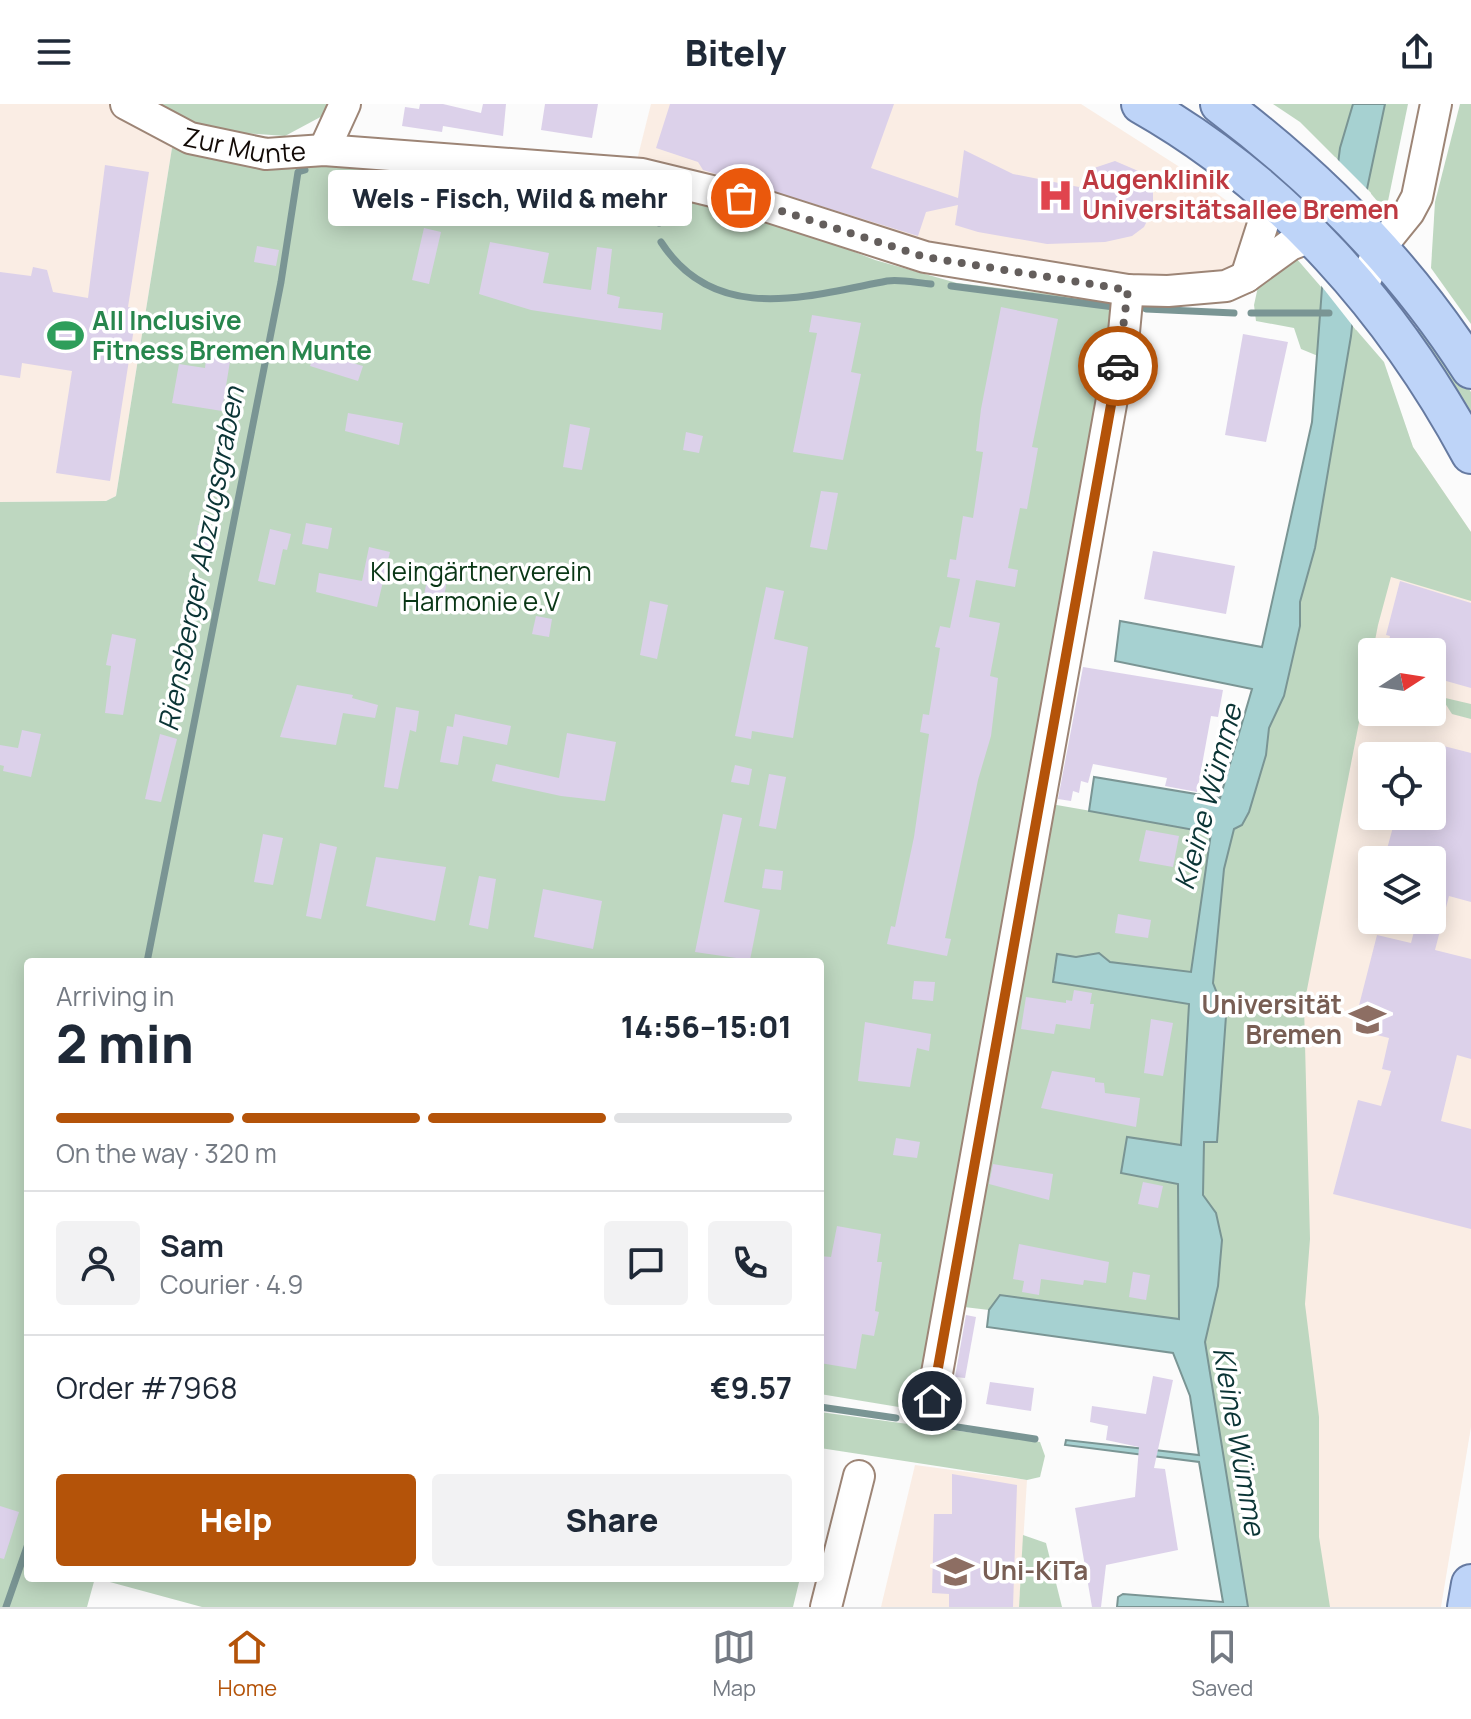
<!DOCTYPE html>
<html lang="en">
<head>
<meta charset="utf-8">
<style>
	body { margin:0; font-family:Manrope,sans-serif; background:#f2f2f3; color:#1f2937; height:100vh; display:flex; flex-direction:column; font-size:30px; white-space:nowrap }
	* { box-sizing:border-box; margin:0 }
	p { font-size:26px; color:#747a83 }
	.icon { flex:none; width:44px; height:44px; fill:none; stroke:currentColor; stroke-width:2; stroke-linecap:round; stroke-linejoin:round }
	.map { position:relative; flex:1; overflow:hidden }
	.details { position:absolute; left:24px; top:854px; width:800px; height:624px; display:flex; flex-direction:column; background:#fff; border-radius:8px; box-shadow:0 4px 20px #0003 }
	.details>* { flex:none }
	.needle { width:52px; rotate:78deg }
	.controls { position:absolute; left:1358px; top:534px; display:grid; gap:16px }
	.controls a { display:grid; place-items:center; width:88px; height:88px; border-radius:8px; background:#fff; box-shadow:0 4px 20px #0003; font-size:40px }
	.pin { position:absolute; display:grid; place-items:center; width:68px; height:68px; color:#fff; margin:-34px; border:4px solid #fff; border-radius:50%; box-shadow:0 2px 8px #0007 }
	.courier { position:absolute; display:grid; place-items:center; width:80px; height:80px; margin:-40px; border:6px solid #b45309; border-radius:50%; background:#fff; color:#222; box-shadow:0 2px 10px #0007 }
	.bubble { position:absolute; height:56px; border-radius:8px; background:#fff; box-shadow:0 4px 20px #0003; font-size:26px; font-weight:800; line-height:56px; text-align:center }
	.head em { font-style:normal; font-weight:800 }
	.head div { display:flex; flex-direction:column-reverse }
	.head { display:flex; align-items:center; justify-content:space-between; height:136px; padding:0 32px }
	h1 { font-size:52px; font-weight:800; line-height:60px }
	.bar { display:grid; grid-template-columns:repeat(4,1fr); gap:12px 8px; align-content:center; height:96px; padding:0 32px }
	.bar i { height:10px; border-radius:6px; background:#e0e1e3 }
	.bar .active { background:#b45309 }
	.bar p { grid-column:span 4 }
	.line { display:flex; align-items:center; gap:20px; padding:0 32px; border-top:2px solid #e0e1e3 }
	.line div { flex:1 }
	.round { display:grid; place-items:center; flex:none; width:84px; height:84px; border-radius:8px; background:#f2f2f3 }
	.action { display:flex; gap:16px; margin-top:auto; padding:16px 32px }
	.action a { flex:1; height:92px; border-radius:8px; background:#b45309; color:#fff; font-size:32px; font-weight:800; line-height:92px; text-align:center }
	.action a+a { background:#f2f2f3; color:#1f2937 }
	header { display:flex; justify-content:space-between; align-items:center; height:104px; padding:0 32px; background:#fff; font-size:36px; font-weight:800 }
	.dock { display:flex; justify-content:space-around; align-items:center; height:112px; border-top:2px solid #e0e1e3; background:#fff; font-size:22px; color:#747a83 }
	.dock a { display:grid; justify-items:center; gap:4px }
	.dock .active { color:#b45309 }
	.map>svg:first-child { display:block }
	.built { fill:#faede4; fill-rule:evenodd }
	.green { fill:#bed7c0 }
	.water { fill:#a6d1d1; stroke:#7a9594; stroke-width:2 }
	.pier { fill:#fbfbfb }
	.lines { fill:none; stroke-linecap:round; stroke-linejoin:round }
	.stream { stroke:#7a9594; stroke-width:7 }
	.building { fill:#dcd1ea }
	.minor-casing { stroke:#9d8576; stroke-width:34 }
	.major-casing { stroke:#667aa1; stroke-width:42 }
	.minor { stroke:#fff; stroke-width:30 }
	.major { stroke:#bed4f8; stroke-width:38 }
	.done { stroke:#645e5c; stroke-width:8; stroke-dasharray:0 14.4 }
	.route { stroke:#b45309; stroke-width:10 }
	.labels { text-anchor:middle; stroke-width:7; stroke-linejoin:round; paint-order:stroke }
	.street-label { font-size:26px; fill:#120a06; stroke:#fff }
	.health-label { font-size:26px; font-weight:bold; fill:#be3a42; stroke:#fff; text-anchor:start }
	.leisure-label { font-size:26px; font-weight:bold; fill:#27864d; stroke:#fff; text-anchor:start }
	.park-label { font-size:26px; fill:#093615; stroke:#fff }
	.education-label { font-size:26px; font-weight:bold; fill:#785e54; stroke:#fff; text-anchor:end }
	.water-label { font-size:28px; font-style:italic; fill:#0a3435; stroke:#fff }
</style>
</head>
<body>
<header><svg class="icon" aria-label="menu" viewBox="0 0 24 24"><path d="M4 6h16M4 12h16M4 18h16"/></svg>Bitely<svg class="icon" aria-label="share" viewBox="0 0 24 24"><path d="M12 15V3M7 8l5-5 5 5M5 13v7h14v-7"/></svg></header>
<div class="map">
<svg width="1471" height="1503" viewBox="0 0 1471 1503">
	<rect width="100%" height="100%" fill="#fbfbfb"/>
	<g class="built">
		<path d="M0,0H113L120,9L172,44L116,392L106,397L0,398Z"/>
		<path d="M651,0H1081L1189,69L1261,122L1251,158L1218,173L1148,180L956,151L636,60Z"/>
		<path d="M1395,293L1413,343L1471,428V1323L1441,1503H1301L1260,1118ZM1372,548H1432V608H1372ZM1372,652H1432V712H1372ZM1372,756H1432V816H1372Z"/>
		<path d="M915,1361L1027,1376L1019,1503H881Z"/>
	</g>
	<g class="green">
		<path d="M150,0H330L326,10L285,32L200,26Z"/>
		<path d="M1273,0H1353L1339,57L1300,18Z"/>
		<path d="M1385,0H1408L1388,97L1378,98L1367,85Z"/>
		<path d="M1460,0H1471V220L1431,164L1435,98Z"/>
		<path d="M172,44L296,61L336,52L650,78L653,88L809,130L875,156L957,179L1116,198L1051,700L1211,728L1191,869L1181,1041L1121,1069L1178,1080L1179,1215L1000,1191L989,1206L956,1202L941,1310L820,1290V858H28V1474H800L793,1503H202L95,1474L87,1503H0V398L106,397L116,392Z"/>
		<path d="M1296,154L1322,184L1318,252L1301,245L1294,224L1256,217L1254,201L1261,169Z"/>
		<path d="M1421,215L1471,288V323L1415,235Z"/>
		<path d="M1352,221L1384,258L1413,343L1471,428V497L1391,473L1378,521L1304,901L1310,1135L1305,1200L1319,1313V1433L1330,1503H1248L1205,1238L1218,1182L1203,1092L1204,1038H1217L1226,912L1213,880L1224,765L1234,725L1242,721L1249,708L1266,651L1269,624L1284,592L1300,522V498L1315,444Z"/>
		<path d="M1441,593L1471,600V615L1452,610Z"/>
		<path d="M820,1308L1040,1338L1045,1352L1040,1373L1027,1376L820,1344Z"/>
		<path d="M1023,1431L1046,1439L1062,1503H1019Z"/>
	</g>
	<path class="water" d="M1353,0H1385L1367,85L1351,232L1315,444L1300,498V522L1284,592L1269,624L1266,651L1249,708L1242,721L1234,725L1224,765L1213,879L1226,912L1217,1038H1204L1203,1091L1216,1109L1222,1136L1218,1182L1205,1238L1248,1503H1117L1118,1493L1123,1490L1223,1498L1199,1358L1065,1341L1066,1336L1199,1351L1190,1292L1173,1249L987,1223L989,1206L1000,1191L1179,1215L1178,1080L1121,1069L1127,1033L1181,1041L1189,900L1053,878L1057,850L1076,853L1099,849L1110,858L1191,868L1211,729L1089,707L1094,673L1220,694L1252,585L1115,557L1120,517L1262,543L1312,318L1322,184L1340,44Z"/>
	<path class="pier" d="M1335,53L1371,89L1356,226L1319,179Z"/>
	<g class="lines">
		<g class="stream">
			<path d="M588,80L629,87"/>
			<path d="M657,91L659,119"/>
			<path d="M661,138C715,222 808,192 887,177C901,175 917,179 931,180"/>
			<path d="M951,182L1114,203"/>
			<path d="M1146,205L1234,209"/>
			<path d="M1251,209H1329"/>
			<path d="M147,858L281,178L298,68L305,66"/>
			<path d="M820,1303L896,1314"/>
			<path d="M918,1317L1035,1335"/>
			<path d="M6,1503L28,1440"/>
		</g>
	</g>
	<g class="building">
		<path d="M420,0H443L481,9L483,0H506L503,32L443,22L442,28L402,22L405,3L419,5Z"/>
		<path d="M545,0H598L592,34L541,26Z"/>
		<path d="M670,0H894L871,64L958,94L964,46L1013,70L1079,83L1094,64L1115,57L1143,69L1153,87V105L1144,123L1132,132L1105,138L1047,140L978,128L955,121L958,101L926,108L918,132L703,66L698,58L656,44Z"/>
		<path d="M105,61L149,68L128,203L137,205L110,377L56,369L72,267L22,259L20,274L0,271V168L31,172L33,163L47,166L53,188L88,194Z"/>
		<path d="M424,124L441,128L429,180L412,176Z"/>
		<path d="M490,138L549,149L543,179L591,186L597,143L612,145L607,190L620,193L618,204L663,209L661,226L531,206L479,190Z"/>
		<path d="M257,142L279,146L276,162L254,158Z"/>
		<path d="M1001,203L1058,215L1032,343L1038,344L1027,405L1020,404L1008,464L1018,466L1015,483L976,476L969,513L1000,519L990,572L998,574L991,632L978,676L945,834L951,835L947,852L887,840L891,822L895,823L914,733L929,630L920,628L923,610L929,611L940,544L935,543L940,522L950,524L960,475L947,473L950,455L956,456L963,412L973,414L983,348L976,347L981,305Z"/>
		<path d="M812,211L861,219L851,268L861,270L843,356L793,348L817,229L809,228Z"/>
		<path d="M1243,230L1288,238L1266,338L1225,331Z"/>
		<path d="M207,247L231,251L222,307L172,299L179,260L205,264Z"/>
		<path d="M315,248L363,262L358,277L310,262Z"/>
		<path d="M348,309L403,319L399,341L345,327Z"/>
		<path d="M570,320L590,324L582,366L563,363Z"/>
		<path d="M686,328L703,332L699,349L683,346Z"/>
		<path d="M821,387L838,389L827,446L810,443Z"/>
		<path d="M306,419L332,424L328,445L302,440Z"/>
		<path d="M198,421L215,424L212,443L196,440Z"/>
		<path d="M270,425L291,430L287,446L283,445L275,481L258,477Z"/>
		<path d="M369,443L390,448L377,503L316,488L319,469L362,477Z"/>
		<path d="M1153,447L1235,462L1226,510L1144,495Z"/>
		<path d="M430,460L449,464L442,505L422,502Z"/>
		<path d="M1400,477L1471,499V584L1432,573V548H1386L1390,532L1386,531Z"/>
		<path d="M766,483L784,487L774,535L808,543L793,634L752,627L751,635L735,632Z"/>
		<path d="M650,497L668,501L657,555L640,551Z"/>
		<path d="M536,512L552,515L549,533L532,530Z"/>
		<path d="M112,530L136,535L123,611L105,609L111,562L106,561Z"/>
		<path d="M1083,563L1223,586L1218,613L1211,612L1197,688L1165,682L1167,674L1093,660L1088,679L1081,677L1079,689L1073,687L1071,697L1058,695Z"/>
		<path d="M297,581L353,591L352,594L378,601L375,614L343,609L336,641L280,633Z"/>
		<path d="M396,603L419,607L416,628L410,626L398,685L384,683Z"/>
		<path d="M455,610L511,622L507,641L463,632L458,661L440,658L447,622L453,623Z"/>
		<path d="M22,626L41,630L31,673L3,667L4,662L0,661V641L18,644Z"/>
		<path d="M567,629L616,638L605,697L561,692L492,677L496,660L559,674Z"/>
		<path d="M160,630L177,635L161,698L145,695Z"/>
		<path d="M1432,639L1471,649V798L1449,792L1435,846L1471,855V955L1457,951L1441,1017L1471,1025V1125L1333,1090L1358,996L1381,1002L1391,967L1382,965L1389,934L1353,925L1377,831L1411,839L1417,816H1432V756H1384L1396,712H1432Z"/>
		<path d="M735,661L752,665L749,681L731,678Z"/>
		<path d="M769,670L786,673L776,725L759,722Z"/>
		<path d="M723,710L742,714L724,798L760,806L750,856L695,848Z"/>
		<path d="M1146,726L1179,732L1173,763L1139,757Z"/>
		<path d="M263,730L283,734L273,781L254,778Z"/>
		<path d="M320,739L337,743L321,815L306,812Z"/>
		<path d="M376,753L446,763L435,817L366,802Z"/>
		<path d="M765,765L783,767L781,786L762,784Z"/>
		<path d="M479,772L496,775L488,825L469,821Z"/>
		<path d="M543,785L602,797L593,845L534,833Z"/>
		<path d="M1118,810L1151,816L1148,834L1115,829Z"/>
		<path d="M914,877L935,878L933,897L912,895Z"/>
		<path d="M1074,886L1092,889L1090,900H1094L1090,925L1056,920L1054,930L1021,925L1026,893L1066,899V896L1072,897Z"/>
		<path d="M1151,915L1173,919L1163,972L1144,969Z"/>
		<path d="M865,918L931,930L929,947L917,944L910,983L858,977Z"/>
		<path d="M1052,967L1095,974V978L1104,979L1105,989L1140,994L1136,1023L1041,1004Z"/>
		<path d="M896,1034L920,1038L917,1054L893,1051Z"/>
		<path d="M993,1060L1053,1070L1049,1096L989,1080Z"/>
		<path d="M1143,1078L1163,1082L1158,1104L1138,1100Z"/>
		<path d="M837,1122L881,1130L877,1158H882L875,1207L879,1208L874,1232L862,1230L856,1265L820,1259V1152L831,1153Z"/>
		<path d="M1019,1140L1109,1158L1106,1179L1084,1176L1083,1181L1041,1175L1039,1191L1022,1188L1024,1177L1013,1175Z"/>
		<path d="M1133,1168L1150,1171L1146,1196L1129,1193Z"/>
		<path d="M966,1211L976,1213L965,1274L955,1273Z"/>
		<path d="M1153,1272L1173,1276L1154,1364L1165,1365L1178,1446L1106,1461L1101,1503H1092L1075,1404L1135,1393L1139,1343L1106,1336L1108,1322L1090,1318L1092,1302L1146,1310Z"/>
		<path d="M990,1278L1034,1284L1031,1307L986,1300Z"/>
		<path d="M952,1370L1017,1381L1013,1503H949V1490L932,1489L934,1410H952Z"/>
		<path d="M0,1402L19,1408L4,1455L0,1454Z"/>
	</g>
	<g class="lines">
		<defs>
			<g id="minor">
				<path id="s1" d="M126,0L190,34L266,50L324,46L642,70L741,94L925,153L1128,186L1168,187L1226,182L1246,173L1290,141L1313,132"/>
				<path d="M324,46L345,0"/>
				<path d="M1246,173L1271,95"/>
				<path d="M1362,184L1379,145L1409,108L1417,93L1436,0"/>
				<path d="M932,1297L1124,228L1128,186"/>
				<path d="M826,1503L859,1372"/>
			</g>
			<g id="major">
				<path d="M1141,0C1284,81 1394,207 1471,350"/>
				<path d="M1220,0C1318,74 1405,162 1471,265"/>
				<path d="M1467,1503L1471,1480"/>
			</g>
		</defs>
		<use href="#minor" class="minor-casing"/>
		<use href="#major" class="major-casing"/>
		<use href="#minor" class="minor"/>
		<use href="#major" class="major"/>
	</g>
	<g class="lines">
		<path class="done" d="M741,94L925,153L1128,186L1118,262"/>
		<path class="route" d="M932,1297L1118,262"/>
	</g>
	<defs>
		<symbol id="hospital-bare" viewBox="-9 -9 18 18"><path d="M-5-5h3v3.5h4V-5h3V5h-3V1.5h-4V5h-3Z" fill="#e0444e" stroke="#fff" stroke-width="2.5" paint-order="stroke"/></symbol>
		<symbol id="stadium-bare" viewBox="-9 -9 18 18"><path d="M0-5a6.5 5 0 1 0 0 10a6.5 5 0 1 0 0-10ZM-3.5-1.8h7v3.6h-7Z" fill="#2e9e5b" stroke="#fff" stroke-width="2.5" paint-order="stroke"/></symbol>
		<symbol id="university-bare" viewBox="-9 -9 18 18"><path d="M0-5L7-2L0 1L-7-2ZM-4 1L0 2.5L4 1V4Q0 6-4 4Z" fill="#8d6e63" stroke="#fff" stroke-width="2.5" paint-order="stroke"/></symbol>
		<symbol id="school-bare" viewBox="-9 -9 18 18"><path d="M0-5L7-2L0 1L-7-2ZM-4 1L0 2.5L4 1V4Q0 6-4 4Z" fill="#8d6e63" stroke="#fff" stroke-width="2.5" paint-order="stroke"/></symbol>
	</defs>
	<g fill-rule="evenodd">
		<use href="#hospital-bare" x="1030" y="66" width="51" height="51"/>
		<use href="#stadium-bare" x="40" y="206" width="51" height="51"/>
		<use href="#university-bare" x="1342" y="890" width="51" height="51"/>
		<use href="#school-bare" x="930" y="1442" width="51" height="51"/>
	</g>
	<g class="labels">
		<g class="street-label">
			<text dy="9" stroke="none"><textPath href="#s1" startOffset="128">Zur Munte</textPath></text>
		</g>
		<g class="health-label">
			<text x="1082" y="85">Augenklinik<tspan x="1082" dy="30">Universitätsallee Bremen</tspan></text>
		</g>
		<g class="leisure-label">
			<text x="92" y="226">All Inclusive<tspan x="92" dy="30">Fitness Bremen Munte</tspan></text>
		</g>
		<g class="park-label">
			<text x="481" y="477">Kleingärtnerverein<tspan x="481" dy="30">Harmonie e.V</tspan></text>
		</g>
		<g class="education-label">
			<text x="1342" y="910">Universität<tspan x="1342" dy="30">Bremen</tspan></text>
			<text x="982" y="1476" text-anchor="start">Uni-KiTa</text>
		</g>
		<g class="water-label">
			<text transform="translate(201 455) rotate(-79)" y="10">Riensberger Abzugsgraben</text>
			<text transform="translate(1208 693) rotate(-75)" y="10">Kleine Wümme</text>
			<text transform="translate(1239 1337) rotate(80)" y="10">Kleine Wümme</text>
		</g>
	</g>
</svg>
<div class="controls">
<a><svg class="needle" viewBox="-14 -14 28 28"><path d="M0-13l5 13h-10z" fill="#e53935"/><path d="M0 13l5-13h-10z" fill="#747a83"/></svg></a>
<a><svg class="icon" aria-label="locate" viewBox="0 0 24 24"><circle cx="12" cy="12" r="6"/><path d="M12 2v4M12 18v4M2 12h4M18 12h4"/></svg></a>
<a><svg class="icon" aria-label="layers" viewBox="0 0 24 24"><path d="M12 4l9 5-9 5-9-5zM3 14l9 5 9-5"/></svg></a>
</div>
<div class="pin" style="left:741px;top:94px;background:#ea580c"><svg class="icon" aria-label="bag" viewBox="0 0 24 24"><path d="M5 8h14l-1 12H6zM9 8a3 3 0 0 1 6 0"/></svg></div>
<div class="pin" style="left:932px;top:1297px;background:#1f2937"><svg class="icon" aria-label="home" viewBox="0 0 24 24"><path d="M3 11l9-7 9 7M6 9v11h12V9"/></svg></div>
<div class="courier" style="left:1118px;top:262px"><svg class="icon" aria-label="car" viewBox="0 0 24 24"><path d="M5 17H2v-5l4-1 3-4h7l3 4 3 1v5h-3M9 17h6M6 11h13"/><circle cx="7" cy="17" r="2"/><circle cx="17" cy="17" r="2"/></svg></div>
<div class="bubble" style="left:328px;top:66px;width:364px">Wels - Fisch, Wild &amp; mehr</div>
<section class="details">
<div class="head"><div><h1>2 min</h1><p>Arriving in</p></div><em>14:56–15:01</em></div>
<div class="bar"><i class="active"></i><i class="active"></i><i class="active"></i><i></i><p>On the way · 320 m</p></div>
<div class="line" style="height:144px"><a class="round"><svg class="icon" aria-label="person" viewBox="0 0 24 24"><circle cx="12" cy="8" r="4"/><path d="M4 21q1-7 8-7t8 7"/></svg></a><div><b>Sam</b><p>Courier · 4.9</p></div><a class="round"><svg class="icon" aria-label="chat" viewBox="0 0 24 24"><path d="M4 5h16v11H9l-5 4z"/></svg></a><a class="round"><svg class="icon" aria-label="phone" viewBox="0 0 24 24"><path d="M5 4h4l2 5-3 2q2 4 5 5l2-3 5 2v4C11 20 4 13 5 4z"/></svg></a></div>
<div class="line" style="height:104px"><div>Order #7968</div><b>€9.57</b></div>
<div class="action"><a>Help</a><a>Share</a></div>
</section>
</div>
<nav class="dock">
<a class="active"><svg class="icon" aria-label="home" viewBox="0 0 24 24"><path d="M3 11l9-7 9 7M6 9v11h12V9"/></svg>Home</a>
<a><svg class="icon" aria-label="map" viewBox="0 0 24 24"><path d="M3 6l6-2 6 2 6-2v14l-6 2-6-2-6 2zM9 4v14M15 6v14"/></svg>Map</a>
<a><svg class="icon" aria-label="saved" viewBox="0 0 24 24"><path d="M7 4h10v16l-5-4-5 4z"/></svg>Saved</a>
</nav>
</body>
</html>
